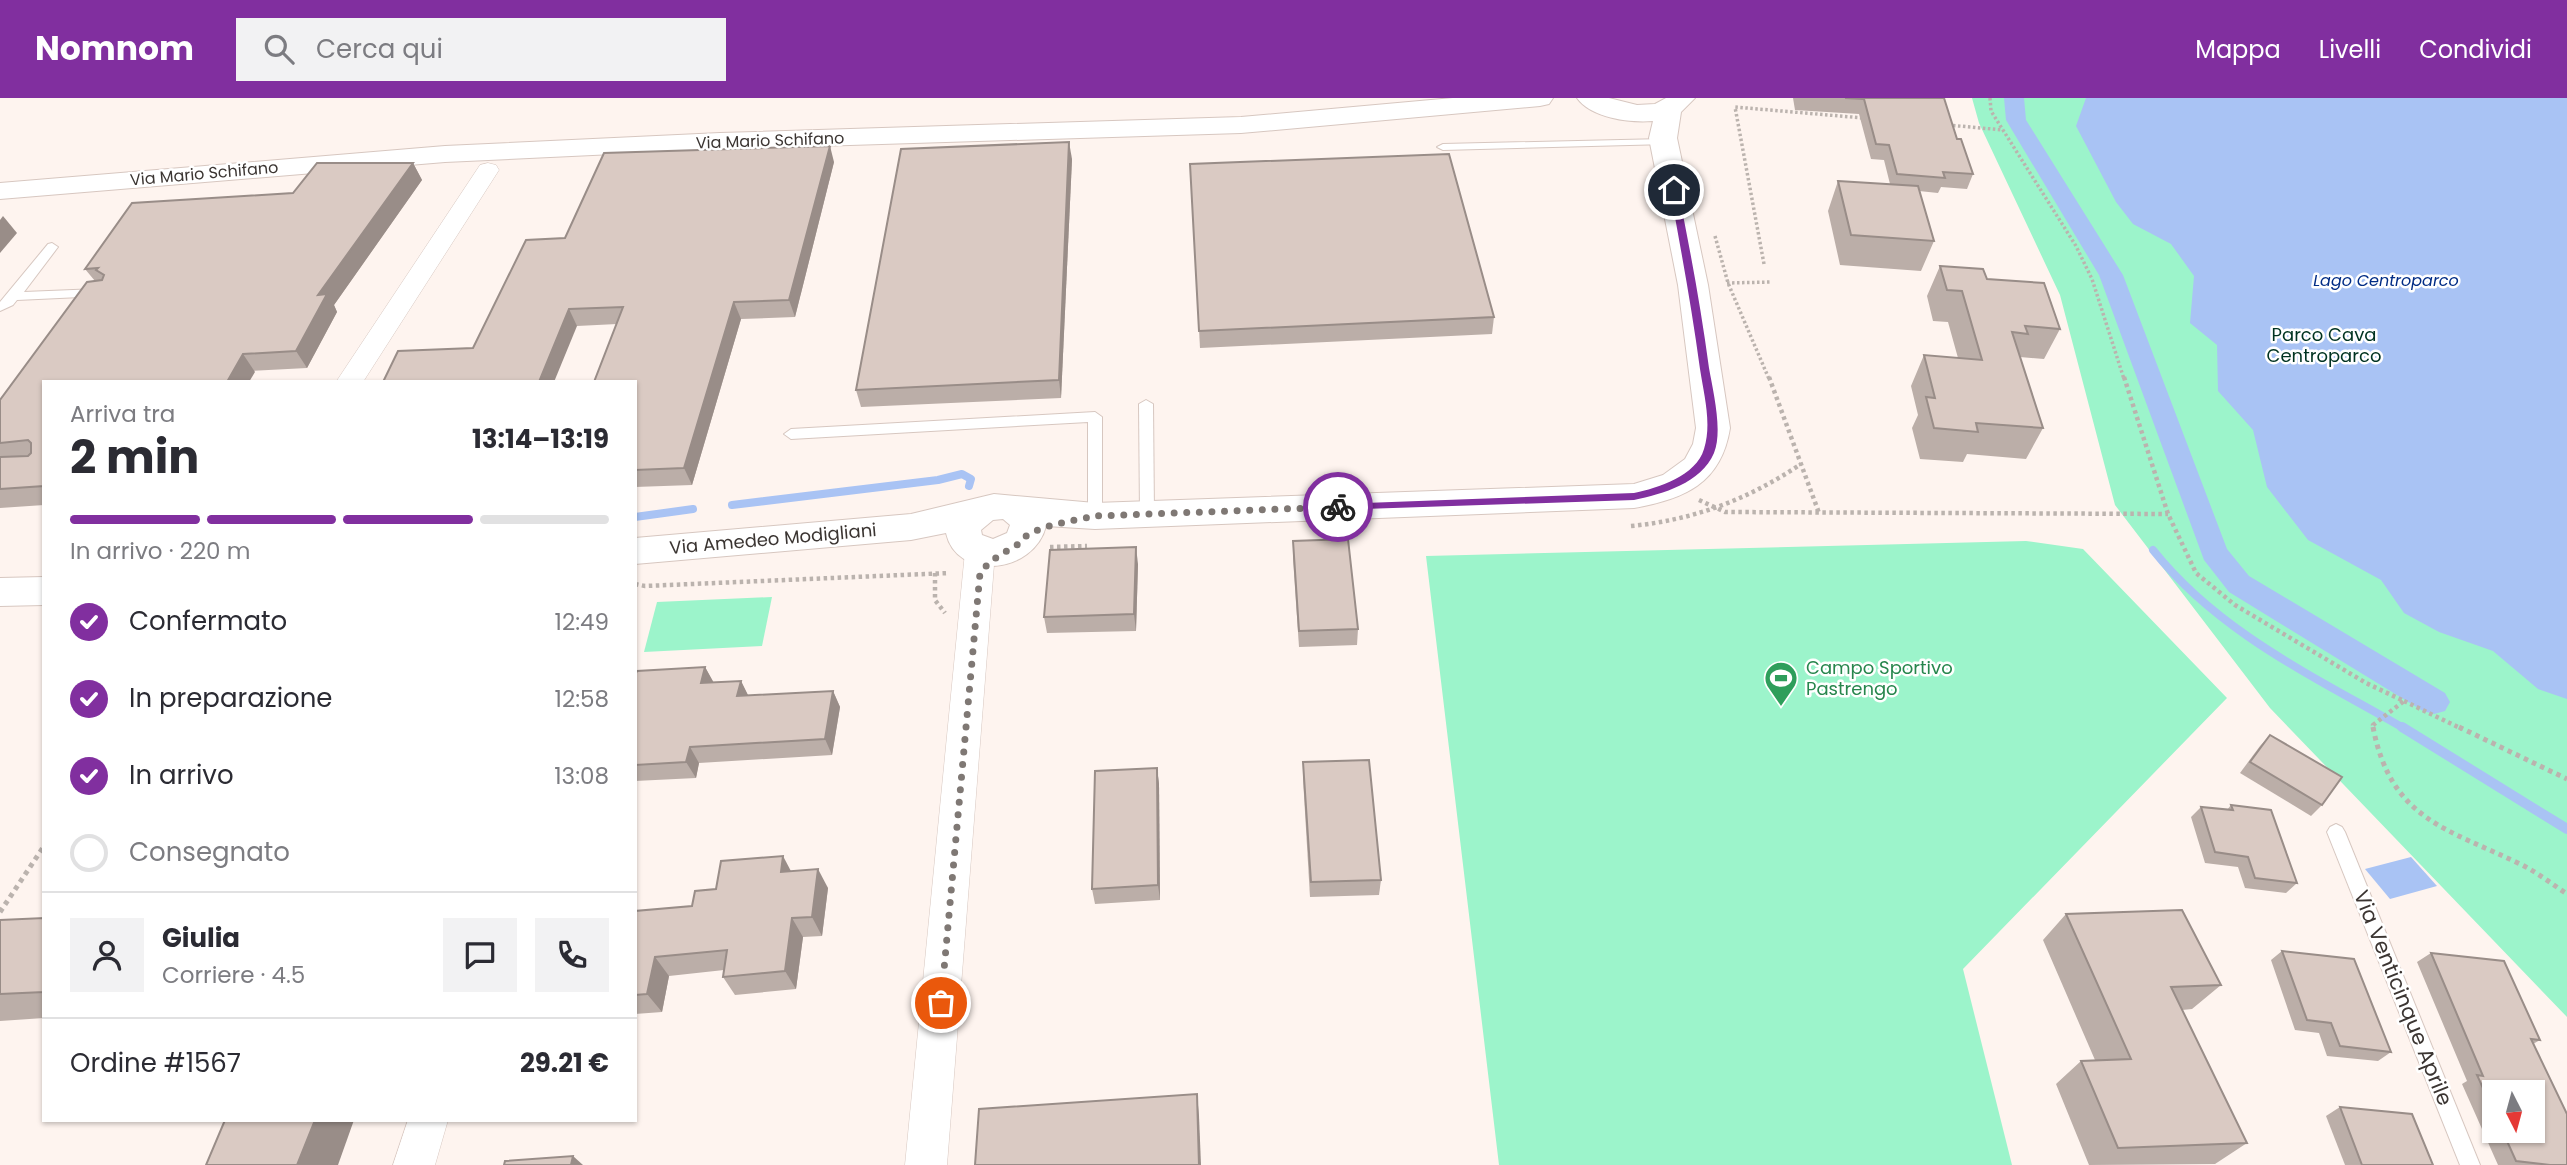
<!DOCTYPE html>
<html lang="it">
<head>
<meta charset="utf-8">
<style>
	body { margin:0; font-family:Poppins,sans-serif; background:#f2f2f3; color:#2b2b33; height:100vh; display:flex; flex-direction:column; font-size:26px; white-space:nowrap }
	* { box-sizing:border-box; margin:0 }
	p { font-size:23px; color:#7c7c81 }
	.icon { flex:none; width:38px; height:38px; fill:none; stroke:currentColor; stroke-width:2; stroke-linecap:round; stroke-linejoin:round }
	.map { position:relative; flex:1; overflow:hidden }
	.details { position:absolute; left:42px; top:282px; width:595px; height:742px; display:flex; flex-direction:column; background:#fff; border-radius:0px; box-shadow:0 2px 5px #0004 }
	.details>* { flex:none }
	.needle { width:46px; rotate:174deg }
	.fabs { position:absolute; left:2482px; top:982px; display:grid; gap:14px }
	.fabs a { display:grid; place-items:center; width:63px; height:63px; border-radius:0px; background:#fff; box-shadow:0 2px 5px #0004; font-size:35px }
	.pin { position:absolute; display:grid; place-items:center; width:60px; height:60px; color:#fff; margin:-30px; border:4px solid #fff; border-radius:50%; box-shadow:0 2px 7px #0007 }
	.courier { position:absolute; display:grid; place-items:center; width:70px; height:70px; margin:-35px; border:5px solid #812f9f; border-radius:50%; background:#fff; color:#222; box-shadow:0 2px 9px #0007 }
	.head em { font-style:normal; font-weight:700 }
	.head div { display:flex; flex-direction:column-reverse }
	.head { display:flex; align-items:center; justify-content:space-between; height:119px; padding:0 28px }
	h1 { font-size:46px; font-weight:700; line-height:52px }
	.bar { display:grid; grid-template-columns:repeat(4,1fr); gap:10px 7px; align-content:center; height:84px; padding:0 28px }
	.bar i { height:9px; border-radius:5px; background:#e1e1e2 }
	.bar .active { background:#812f9f }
	.bar p { grid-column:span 4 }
	.line { display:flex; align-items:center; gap:18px; padding:0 28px; border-top:2px solid #e1e1e2 }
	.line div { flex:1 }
	.round { display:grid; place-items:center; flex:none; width:74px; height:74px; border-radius:0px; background:#f2f2f3 }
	ol { padding:0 28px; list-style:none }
	li { display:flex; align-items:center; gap:21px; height:77px }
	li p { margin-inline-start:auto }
	li .icon { padding:7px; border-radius:50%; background:#812f9f; color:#fff; stroke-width:4 }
	li:last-child { color:#7c7c81 }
	li i { width:38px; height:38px; border:4px solid #e1e1e2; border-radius:50% }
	header { display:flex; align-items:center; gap:42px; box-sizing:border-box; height:98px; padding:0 35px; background:#812f9f; color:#fff }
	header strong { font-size:33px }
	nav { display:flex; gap:38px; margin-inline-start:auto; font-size:24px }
	.search { width:490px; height:63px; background:#f2f2f3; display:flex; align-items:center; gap:18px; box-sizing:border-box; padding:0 24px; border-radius:0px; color:#7c7c81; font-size:26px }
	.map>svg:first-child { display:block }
	.green { fill:#9cf4cb }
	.water { fill:#a9c3f4 }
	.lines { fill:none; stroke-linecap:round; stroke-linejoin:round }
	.stream-far1 { stroke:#a9c3f4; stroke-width:8 }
	.stream { stroke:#a9c3f4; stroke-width:10 }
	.canal { fill:#a9c3f4; fill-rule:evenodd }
	.lane-casing { stroke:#d7c7c0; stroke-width:2 }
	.street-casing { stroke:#d7c7c0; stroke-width:1 }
	.secondary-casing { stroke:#d7c7c0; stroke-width:2 }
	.path-far2 { stroke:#bbb3ae; stroke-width:3.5; stroke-dasharray:2.5 2.5; stroke-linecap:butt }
	.path-far1 { stroke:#bbb3ae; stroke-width:4.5; stroke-dasharray:3.5 3.5; stroke-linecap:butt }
	.path { stroke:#bbb3ae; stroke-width:5; stroke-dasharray:4.5 4.5; stroke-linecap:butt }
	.lane { fill:#fff; fill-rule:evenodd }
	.street { fill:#fff; fill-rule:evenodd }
	.secondary { fill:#fff; fill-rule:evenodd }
	.wall { fill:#bbaea8; fill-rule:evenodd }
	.shaded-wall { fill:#998d88 }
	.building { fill:#dacac3; stroke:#998d88; stroke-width:2 }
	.route { fill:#812f9f }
	.done { stroke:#7f7874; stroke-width:7; stroke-dasharray:0 12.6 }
	.labels { text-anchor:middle; stroke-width:5; stroke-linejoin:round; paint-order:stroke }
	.far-street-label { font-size:16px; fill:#3b3532; stroke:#fff }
	.far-water-label { font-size:16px; font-style:italic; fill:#012c85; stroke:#fff }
	.park-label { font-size:18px; fill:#003321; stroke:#fff }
	.street-label { font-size:18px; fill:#3b3532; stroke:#fff }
	.leisure-label { font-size:18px; fill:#27864d; stroke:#fff; text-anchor:start }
	.near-street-label { font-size:21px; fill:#3b3532; stroke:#fff }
</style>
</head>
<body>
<header>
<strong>Nomnom</strong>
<div class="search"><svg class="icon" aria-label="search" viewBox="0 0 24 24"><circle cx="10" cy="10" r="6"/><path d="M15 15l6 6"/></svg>Cerca qui</div>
<nav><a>Mappa</a><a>Livelli</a><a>Condividi</a></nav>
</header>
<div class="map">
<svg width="2567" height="1067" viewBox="0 0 2567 1067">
	<rect width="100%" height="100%" fill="#fef4ef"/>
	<g class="green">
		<path d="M1972,0H2567V919L2270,610L2115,407L2060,197L1979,25Z"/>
		<path d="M2026,443L2083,451L2227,600L1963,871L2012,1067H1499L1426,458Z"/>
		<path d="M772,499L762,548L644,554L657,504Z"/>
	</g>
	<g class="water">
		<path d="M2086,0H2567V601L2538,591L2493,553L2439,534L2404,515L2381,482L2308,442L2267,389L2253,332L2218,293L2217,247L2190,225L2194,178L2171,146L2133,126L2116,104L2076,28Z"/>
		<path d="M2411,759L2437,788L2390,801L2365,771Z"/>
	</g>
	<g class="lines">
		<g class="stream-far1">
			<path d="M732,407L938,382L962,376L971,381L969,388"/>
			<path d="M635,419L693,411"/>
			<path d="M2153,452C2219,535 2315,579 2405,631"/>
		</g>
		<path class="stream" d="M2402,629L2567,731"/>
		<path class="canal" d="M2004,0H2024L2026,22L2123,177L2227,451L2249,478L2445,595L2450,604L2445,613L2434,616L2423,613L2229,494L2204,462L2099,177L2006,22Z"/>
		<defs>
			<g id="lane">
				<path d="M1664,41L1668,42V46L1443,52L1437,49L1443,46Z"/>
				<path d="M52,145L58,149L24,194L98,191L104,195L102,198L17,202L13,207L0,213V204L48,146Z"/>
				<path d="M1146,302L1153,306L1154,416L1147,421L1140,416L1139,306Z"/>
				<path d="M1095,314L1102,319V418L1095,423L1088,418V324L791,341L784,336L791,331Z"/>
				<path d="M2336,726L2342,729L2345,734L2480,1067H2460L2327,734L2330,729Z"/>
			</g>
			<g id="street">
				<path d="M488,65L496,67L499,72L363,284H336L480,67Z"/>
				<path d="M980,443L991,446L995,454L947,1067H905L965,454L969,446Z"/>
				<path d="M408,1022H448L435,1067H393Z"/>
			</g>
			<g id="secondary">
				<path d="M1453,0H1553L1549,6L1540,8L1241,35L720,51L445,64L0,101V85L445,48L720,35L1241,19Z"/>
				<path d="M1577,0H1609L1637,7L1655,6L1666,0H1695L1681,14L1677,40L1708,187L1730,330C1721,386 1684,401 1634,410L1095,431L1046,428C1034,476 957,484 946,435L911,442L635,466V440L911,416L994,396L1095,405L1634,386L1663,377L1685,361L1693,346L1696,330L1678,187L1649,40L1653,23C1630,25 1591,20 1577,0ZM1003,421L1010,427L1007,435L993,441L982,437L981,432L993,422Z"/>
				<path d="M44,479V507L0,508V480Z"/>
			</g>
		</defs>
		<use href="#lane" class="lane-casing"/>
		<use href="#street" class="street-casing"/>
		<use href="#secondary" class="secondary-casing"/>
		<g class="path-far2">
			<path d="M1990,0L1991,13L2076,148L2092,181L2124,281"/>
			<path d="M1948,27L2003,32"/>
			<path d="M1715,138L1728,185L1769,281"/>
			<path d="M1764,166L1735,9L1863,20"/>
			<path d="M1727,185L1772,184"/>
		</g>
		<g class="path-far1">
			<path d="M1769,279L1819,415"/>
			<path d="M2124,279L2168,416L2196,475L2235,507L2366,585L2404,603L2373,627L2374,631"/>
			<path d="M1699,402L1725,414L2168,416"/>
			<path d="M1631,428C1694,422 1749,401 1801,366"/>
			<path d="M1050,449L1087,448"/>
			<path d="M935,475V502L945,515"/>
			<path d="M635,486L645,488L949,475"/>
			<path d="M2404,603L2462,631"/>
		</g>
		<g class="path">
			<path d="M2373,629C2391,723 2449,731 2522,767C2538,775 2552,786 2567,796"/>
			<path d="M2459,629L2567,681"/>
			<path d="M0,814L44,748"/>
		</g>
		<use href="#lane" class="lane"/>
		<use href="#street" class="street"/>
		<use href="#secondary" class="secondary"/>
	</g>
	<g class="wall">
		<path d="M1793,0H1944L1957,41L1973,76L1967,91L1941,89L1938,95L1919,93L1934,143L1921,173L1840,167L1828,113L1838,83L1890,86L1884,62L1871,61L1859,16L1795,12Z"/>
		<path d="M1072,61L1061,300L861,309L856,292Z"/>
		<path d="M834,64L795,219L741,221L692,387L635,389V284L617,226L577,228L473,250L565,140Z"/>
		<path d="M413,65L422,82L334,207L337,214L307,270L44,284V407L0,410V302L95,183L85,171Z"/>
		<path d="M1190,66L1494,219L1492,236L1200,250Z"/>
		<path d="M1940,168L1987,181L2060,231L2044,261L2020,259L2043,330L2026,361L1967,356L1963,364L1920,361L1912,330L1918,317L1911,288L1924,257L1958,260L1948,224L1933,223L1927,198Z"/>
		<path d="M1293,443L1358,531L1357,547L1299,549L1293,460Z"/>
		<path d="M1138,466L1136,533L1047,535L1044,519Z"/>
		<path d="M705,569L713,584L741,583L748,598L833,593L840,609L832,657L699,665L696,680L635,683V577Z"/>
		<path d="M2270,637L2322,707L2311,718L2240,675L2260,648Z"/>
		<path d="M1303,664L1381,782L1379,797L1310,799L1303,680Z"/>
		<path d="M1157,670L1159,686L1160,802L1095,806L1092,791Z"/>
		<path d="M2231,707L2297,785L2286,795L2245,790L2238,769L2205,765L2191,719L2201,709L2227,712Z"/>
		<path d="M791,773L828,790L822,838L803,839L796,891L735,897L723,879L724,872L669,878L662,914L635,916V813L692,808L716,791Z"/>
		<path d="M2066,816L2221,887L2192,911L2182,912L2247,1045L2215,1066L2089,1067L2056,986L2081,963L2095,962L2043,842Z"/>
		<path d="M44,820V920L0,923V822Z"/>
		<path d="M2282,853L2391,954L2378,963L2327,958L2319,935L2295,932L2271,862Z"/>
		<path d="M2431,855L2540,942L2533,946L2567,1067H2498L2462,986L2467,983L2417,864ZM2494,994L2532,1032H2494Z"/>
		<path d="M2340,1009L2433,1067H2345L2326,1018Z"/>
	</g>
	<g class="shaded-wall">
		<path d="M1069,44L1072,61L1061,300L1059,282Z"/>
		<path d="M830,48L834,64L795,219L789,202Z"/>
		<path d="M413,65L422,82L334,207L337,214L307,270L296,253L318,197Z"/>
		<path d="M3,118L17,135L0,155V122Z"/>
		<path d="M734,204L741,221L692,387L684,370Z"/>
		<path d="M569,211L577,228L554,284H539Z"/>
		<path d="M243,256L255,274L249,284H227Z"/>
		<path d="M1136,449L1138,466L1136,533L1134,516Z"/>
		<path d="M705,569L714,585H701Z"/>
		<path d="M741,583L749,599L737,598Z"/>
		<path d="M833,593L840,609L832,657L825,641Z"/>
		<path d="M690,649L699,665L696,680L686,664Z"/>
		<path d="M1157,670L1159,686L1160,802L1158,787Z"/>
		<path d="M783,758L793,777L781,774Z"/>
		<path d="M818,771L828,790L822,838L812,819Z"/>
		<path d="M792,820L803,839L796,891L785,873Z"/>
		<path d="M655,859L669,878L662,914L647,896Z"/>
		<path d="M1197,996L1199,1018L1201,1067H1199Z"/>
		<path d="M315,1022H354L338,1067H297Z"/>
		<path d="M573,1058L583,1067H571Z"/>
	</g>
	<g class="building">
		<path d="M1845,0H1944L1957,41H1961L1973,76L1943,74L1945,80L1897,76L1889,47L1876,46L1864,1Z"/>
		<path d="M1069,44L1059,282L856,292L901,51Z"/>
		<path d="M830,48L789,202L734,204L684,370L635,372V284H594L623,209L569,211L539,284H383L398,253L473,250L526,142L565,140L604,55Z"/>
		<path d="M1449,56L1494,219L1199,233L1190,66Z"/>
		<path d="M317,65H413L318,197L327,196L296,253L243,256L227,284H44V388L0,391V359L28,358L31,355V345L28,342L0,345V302L87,184L102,182L104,177L96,172L98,170L85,171L132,105L293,95Z"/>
		<path d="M1838,83L1918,88L1934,143L1851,137Z"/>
		<path d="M1940,168L1983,171L1987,181L2044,185L2060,231L2025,228L2028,236L2012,234L2043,330L1976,325L1978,334L1934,330L1926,299L1935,300L1924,257L1982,262L1962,193L1947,192Z"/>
		<path d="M1348,441L1358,531L1299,533L1293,443Z"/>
		<path d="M1136,449L1134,516L1044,519L1050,452Z"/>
		<path d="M705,569L701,585L741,583L737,598L833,593L825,641L690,649L686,664L635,667V577L637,573Z"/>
		<path d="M2270,637L2342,679L2322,707L2250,664Z"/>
		<path d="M1369,662L1381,782L1311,784L1303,664Z"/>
		<path d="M1157,670L1158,787L1092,791L1095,673Z"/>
		<path d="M2231,707L2271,712L2297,785L2255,780L2248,759L2215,754L2201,709L2233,712Z"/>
		<path d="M783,758L781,774L818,771L812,819L792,820L785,873L723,879L727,852L655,859L647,896L635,897V813L692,808L695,793L716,791L721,763Z"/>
		<path d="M2182,812L2221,887L2171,889L2247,1045L2118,1050L2081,963L2131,961L2066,816Z"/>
		<path d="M44,820V894L0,896V822Z"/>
		<path d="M2282,853L2354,861L2391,954L2340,948L2331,925L2307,922Z"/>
		<path d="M2431,855L2504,863L2540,942L2531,941L2567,1016V1067H2550L2516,1063L2502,1032H2532V994H2494V1014L2477,977L2483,978Z"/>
		<path d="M1197,996L1199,1067H975L979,1011Z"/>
		<path d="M2340,1009L2412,1016L2433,1067H2362Z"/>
		<path d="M225,1022H315L297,1067H206Z"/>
		<path d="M573,1058L571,1067H504L505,1063Z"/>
	</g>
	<path class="route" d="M1674,89L1678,92C1690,151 1701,210 1709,270C1713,293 1723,333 1714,355C1701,385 1663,396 1634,402L1334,412L1332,409L1338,406L1634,395C1658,390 1696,378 1704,351C1712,326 1704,297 1700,271C1692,211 1681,152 1670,92Z"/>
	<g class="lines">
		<path class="done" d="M941,905L980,475C990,462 1000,457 1014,449C1019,446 1022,441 1026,438C1045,426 1073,423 1095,418L1338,409"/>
	</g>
	<defs>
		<symbol id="stadium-pin" viewBox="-11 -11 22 30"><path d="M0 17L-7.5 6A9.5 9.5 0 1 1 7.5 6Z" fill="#2e9e5b" stroke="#fff"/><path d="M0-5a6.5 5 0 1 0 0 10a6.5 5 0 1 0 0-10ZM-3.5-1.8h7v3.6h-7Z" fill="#fff"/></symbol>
	</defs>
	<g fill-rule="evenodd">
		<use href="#stadium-pin" x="1762" y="561" width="38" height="52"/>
	</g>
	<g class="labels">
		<g class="far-street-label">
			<text transform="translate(770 42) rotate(-2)" y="6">Via Mario Schifano</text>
			<text transform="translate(204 75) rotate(-5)" y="6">Via Mario Schifano</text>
		</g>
		<g class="far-water-label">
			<text x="2386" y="188">Lago Centroparco</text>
		</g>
		<g class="park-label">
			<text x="2324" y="243">Parco Cava<tspan x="2324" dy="21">Centroparco</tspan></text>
		</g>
		<g class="street-label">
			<text transform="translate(773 441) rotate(-5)" y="6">Via Amedeo Modigliani</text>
		</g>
		<g class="leisure-label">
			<text x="1806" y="576">Campo Sportivo<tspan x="1806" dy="21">Pastrengo</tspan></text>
		</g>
		<g class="near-street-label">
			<text transform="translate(2403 900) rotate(68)" y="7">Via Venticinque Aprile</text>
		</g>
	</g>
</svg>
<div class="fabs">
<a><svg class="needle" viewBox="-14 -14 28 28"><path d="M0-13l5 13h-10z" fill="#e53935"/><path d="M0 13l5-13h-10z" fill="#7c7c81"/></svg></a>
</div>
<div class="pin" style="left:941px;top:905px;background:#ea580c"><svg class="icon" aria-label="bag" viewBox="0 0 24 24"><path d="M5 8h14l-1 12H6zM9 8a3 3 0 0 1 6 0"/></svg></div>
<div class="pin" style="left:1674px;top:92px;background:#1f2937"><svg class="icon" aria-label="home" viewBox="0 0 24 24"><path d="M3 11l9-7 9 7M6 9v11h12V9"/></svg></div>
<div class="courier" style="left:1338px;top:409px"><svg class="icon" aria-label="bike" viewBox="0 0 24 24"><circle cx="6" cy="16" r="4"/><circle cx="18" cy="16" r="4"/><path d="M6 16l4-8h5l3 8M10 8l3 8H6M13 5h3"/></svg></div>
<section class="details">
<div class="head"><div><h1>2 min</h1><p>Arriva tra</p></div><em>13:14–13:19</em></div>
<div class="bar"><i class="active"></i><i class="active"></i><i class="active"></i><i></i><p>In arrivo · 220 m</p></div>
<ol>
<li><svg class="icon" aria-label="check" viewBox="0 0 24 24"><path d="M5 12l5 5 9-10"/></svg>Confermato<p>12:49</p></li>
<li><svg class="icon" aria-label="check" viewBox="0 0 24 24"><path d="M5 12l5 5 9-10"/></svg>In preparazione<p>12:58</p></li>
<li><svg class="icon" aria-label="check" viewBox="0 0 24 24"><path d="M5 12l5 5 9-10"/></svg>In arrivo<p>13:08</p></li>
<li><i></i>Consegnato</li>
</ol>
<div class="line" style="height:126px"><a class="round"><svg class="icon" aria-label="person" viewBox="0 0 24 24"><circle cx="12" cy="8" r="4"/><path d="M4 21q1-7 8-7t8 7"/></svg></a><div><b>Giulia</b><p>Corriere · 4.5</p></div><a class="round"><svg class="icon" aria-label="chat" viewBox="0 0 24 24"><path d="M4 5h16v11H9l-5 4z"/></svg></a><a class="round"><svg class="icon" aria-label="phone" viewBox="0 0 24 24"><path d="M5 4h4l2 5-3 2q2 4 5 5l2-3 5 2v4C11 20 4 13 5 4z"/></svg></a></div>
<div class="line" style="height:91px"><div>Ordine #1567</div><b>29.21 €</b></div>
</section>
</div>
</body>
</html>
